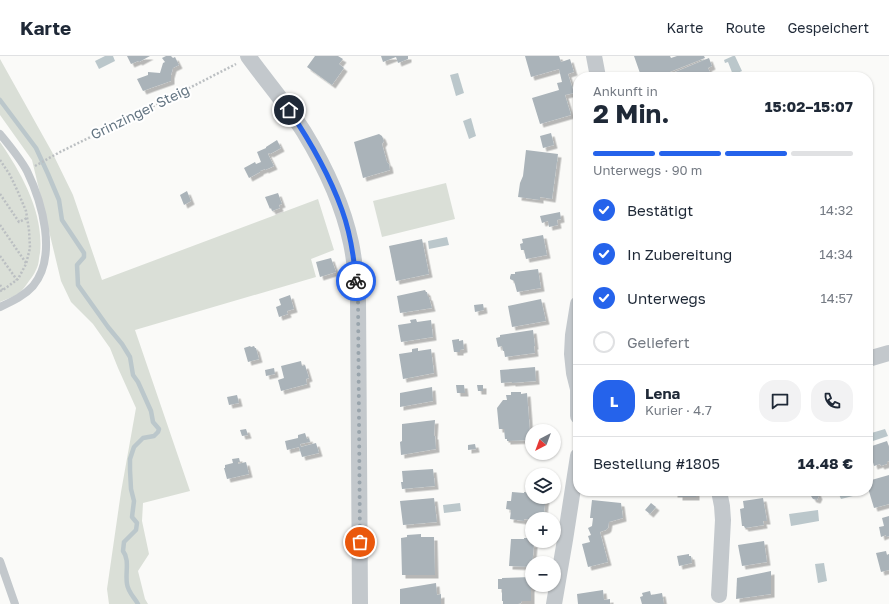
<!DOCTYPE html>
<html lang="de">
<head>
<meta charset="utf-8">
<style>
	body { margin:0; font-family:"Golos Text",sans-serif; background:#f2f2f3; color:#1f2937; height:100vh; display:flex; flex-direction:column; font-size:15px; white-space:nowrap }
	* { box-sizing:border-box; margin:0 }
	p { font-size:13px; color:#747a83 }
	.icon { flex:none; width:22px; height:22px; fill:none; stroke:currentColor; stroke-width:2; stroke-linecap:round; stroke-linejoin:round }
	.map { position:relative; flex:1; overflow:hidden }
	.drawer { position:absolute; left:573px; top:16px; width:300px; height:424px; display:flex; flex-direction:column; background:#fff; border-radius:16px; box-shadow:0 1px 3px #0004 }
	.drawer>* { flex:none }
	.needle { width:26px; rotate:221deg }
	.buttons { position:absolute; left:525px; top:368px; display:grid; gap:8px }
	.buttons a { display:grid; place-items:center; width:36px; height:36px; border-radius:50%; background:#fff; box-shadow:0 1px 3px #0004; font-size:20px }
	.pin { position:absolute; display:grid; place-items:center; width:34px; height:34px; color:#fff; margin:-17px; border:2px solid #fff; border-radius:50%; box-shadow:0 1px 4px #0007 }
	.courier { position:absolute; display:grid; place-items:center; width:40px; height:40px; margin:-20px; border:3px solid #2563eb; border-radius:50%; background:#fff; color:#222; box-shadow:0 1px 5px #0007 }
	.head em { font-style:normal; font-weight:700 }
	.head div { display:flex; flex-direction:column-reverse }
	.head { display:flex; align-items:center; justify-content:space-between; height:68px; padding:0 20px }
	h1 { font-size:26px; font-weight:700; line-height:30px }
	.bar { display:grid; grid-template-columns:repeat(4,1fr); gap:6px 4px; align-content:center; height:48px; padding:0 20px }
	.bar i { height:5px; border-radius:3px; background:#e0e1e3 }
	.bar .selected { background:#2563eb }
	.bar p { grid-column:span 4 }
	.line { display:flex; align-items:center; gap:10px; padding:0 20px; border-top:1px solid #e0e1e3 }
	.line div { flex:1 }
	.round { display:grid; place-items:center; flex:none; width:42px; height:42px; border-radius:16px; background:#f2f2f3 }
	ol { padding:0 20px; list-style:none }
	li { display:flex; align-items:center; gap:12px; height:44px }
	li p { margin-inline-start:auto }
	li .icon { padding:4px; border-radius:50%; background:#2563eb; color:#fff; stroke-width:4 }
	li:last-child { color:#747a83 }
	li i { width:22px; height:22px; border:2px solid #e0e1e3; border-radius:50% }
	header { display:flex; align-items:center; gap:24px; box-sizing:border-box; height:56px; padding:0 20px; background:#fff; border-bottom:1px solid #e0e1e3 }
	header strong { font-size:19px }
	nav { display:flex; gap:22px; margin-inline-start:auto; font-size:14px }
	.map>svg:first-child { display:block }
	.green { fill:#dadfd7 }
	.water { fill:#bbc7cb }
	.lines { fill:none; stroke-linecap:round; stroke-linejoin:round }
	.stream { stroke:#bbc7cb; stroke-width:4.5 }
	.building { fill:#aab3b9; filter:url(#shadow) }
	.path { stroke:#bbbfc2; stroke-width:2.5; stroke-dasharray:2 2; stroke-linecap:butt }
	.lane { stroke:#c3c8cc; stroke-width:8 }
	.street { stroke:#c3c8cc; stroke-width:16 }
	.done { stroke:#99a4ac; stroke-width:4; stroke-dasharray:0 7.2 }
	.route { stroke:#2563eb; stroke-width:5 }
	.labels { text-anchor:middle; stroke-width:4; stroke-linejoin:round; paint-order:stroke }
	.street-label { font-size:14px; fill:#657683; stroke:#fff }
</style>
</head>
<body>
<header>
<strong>Karte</strong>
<nav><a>Karte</a><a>Route</a><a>Gespeichert</a></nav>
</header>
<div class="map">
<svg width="889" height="548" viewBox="0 0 889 548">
	<defs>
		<filter id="shadow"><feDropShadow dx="3.5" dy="3.5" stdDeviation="0" flood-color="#0004"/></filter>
	</defs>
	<rect width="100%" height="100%" fill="#fafaf8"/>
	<g class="green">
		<path d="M0,3L52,96L73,139L102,224L318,143L334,194L311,203L316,221L135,274L190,435L143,447L142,465L149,498L138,515L145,543L148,548H109L107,533L121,436L136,352L118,312L110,292L93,268L71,246L61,225L32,104L0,59Z"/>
		<path d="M0,86C22,118 44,157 40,197C39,201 39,205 38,209C36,215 33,220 29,225C26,229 23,234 19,237C14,241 6,243 0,246Z"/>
		<path d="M446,127L455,163L382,181L373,145Z"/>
	</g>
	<g class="water">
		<path d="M105,0H113L115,5L99,13L95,5Z"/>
		<path d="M733,0H735L742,15L733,19L728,6L725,7L724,4Z"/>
		<path d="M458,17L464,37L456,40L450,19Z"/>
		<path d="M471,62L476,80L469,83L463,65Z"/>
		<path d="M447,181L449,189L429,193L428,185Z"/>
		<path d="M885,373L888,380L870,386L868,378Z"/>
		<path d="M840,435H856L857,439L841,443L838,436Z"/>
		<path d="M460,447L461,455L444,457L443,449Z"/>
		<path d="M818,454L819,465L791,470L789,458Z"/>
		<path d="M824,507L827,525L818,527L815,508Z"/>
	</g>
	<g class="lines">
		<path class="stream" d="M0,44L36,92L48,118L59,144L62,164L84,197V201L77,209L78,229L108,271L122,288L130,301L133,319L138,326L151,355L153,366L159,373L158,376L154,380L143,382L134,391L130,403V414L131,433L134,445L132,461L137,467L136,474L124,486L123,495C130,504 125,517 127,528C128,536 134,541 138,548"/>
	</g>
	<g class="building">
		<path d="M127,0H150L139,6L138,5L131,8Z"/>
		<path d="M166,0H171L173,2L175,1L179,9L173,12L171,19V25L151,32L143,35L137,23L148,19V16L160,17L163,7L165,6L162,2Z"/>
		<path d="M315,0H338L343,3L339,8L344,12L332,29L307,11Z"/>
		<path d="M381,0H408V3L398,7L396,1L383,6Z"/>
		<path d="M525,0H559L561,6L570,3L574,16L568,18L574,37L565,39L571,59L540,68L532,42L559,34L557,27L562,26L559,13L531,21Z"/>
		<path d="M634,0H670L671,2L677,0H704L705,2L657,21H638L641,20Z"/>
		<path d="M709,2L712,10L708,12L710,16H711L713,20L712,21H669L668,19Z"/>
		<path d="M551,77L554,89L543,92L540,80Z"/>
		<path d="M379,78L382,80L384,85L382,88L387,106L389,108L390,114L363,122L354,86Z"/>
		<path d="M277,84L281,92L270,98L269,97L268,98L274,110L265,114V113L260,115V116L249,122L244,112L255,106L256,108L261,106L257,96L266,92V91Z"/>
		<path d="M526,94L558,98L552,143L540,141V144L518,141L520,127L523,120Z"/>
		<path d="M187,135L191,145L184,149L180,139Z"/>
		<path d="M278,137L282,148L279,149L280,152L272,155L271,152L270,153L265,141Z"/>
		<path d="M560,156L561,163L557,164L558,169L549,171L548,165L542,167L540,160Z"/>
		<path d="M543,179L547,199L526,203L524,194H521L520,188L523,187L522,183Z"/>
		<path d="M422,183L429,218L396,225L389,190Z"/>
		<path d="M331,202L336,216L320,221L316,206Z"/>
		<path d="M538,213L541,232L517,236L514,225L510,223V221L511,218H515V216Z"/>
		<path d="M425,234L426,236H427L428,241H429L432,252L400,257L397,240Z"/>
		<path d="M290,239L294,253L287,255L288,258L279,261L276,251L281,249L279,243Z"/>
		<path d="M541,243L546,265L512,271L508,250Z"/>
		<path d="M483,248L484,254L475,256L474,249Z"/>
		<path d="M416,263L417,266L431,264L433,281L401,286L398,269L411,267L410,264Z"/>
		<path d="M533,274L535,290H534L535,297L505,301L504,295H503L502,290L498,291L496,282L500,281V279Z"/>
		<path d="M459,283V285L463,284L464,293L460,294V296H454L452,284Z"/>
		<path d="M250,290L251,291L254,290L255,292H256L259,303L248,306L244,292Z"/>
		<path d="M418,292V295L431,293L434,317L403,323L399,298L412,296V293Z"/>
		<path d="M301,305L302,310L305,309L309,322L306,323L307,328L281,335L278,324L284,322L281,310Z"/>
		<path d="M535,311L536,325L512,327V326L501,327L500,314Z"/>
		<path d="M274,312L275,318L266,320L265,314Z"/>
		<path d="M456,329H464L465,337H457Z"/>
		<path d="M477,329H483V335H478Z"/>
		<path d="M432,331L433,345L400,351V337Z"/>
		<path d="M511,336H521V338L527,337L530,376H532V383H530L531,384L507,385V383H505L504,373H499L497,352L503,344H507L506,339H511Z"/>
		<path d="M237,339L239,347L229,349L227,341Z"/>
		<path d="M435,364L434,380H435L436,393L401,399L400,386L402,385V368Z"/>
		<path d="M246,373L248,379L242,380L240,374Z"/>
		<path d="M305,377L307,383L309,382L310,386L300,388L301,391L316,387L319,397L302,401L299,391L287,394L285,385L298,382V379Z"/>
		<path d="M887,385L889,391V405L887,406V408L881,410L880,408L874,410L869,391Z"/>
		<path d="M475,388L476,393L468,394V389Z"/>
		<path d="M239,402L240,406H238V408L246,406L249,418L227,423L224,412H225V409L233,407L232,403Z"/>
		<path d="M433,413L435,430L402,433L401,426H403L402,415Z"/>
		<path d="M889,419V448L874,452L868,432V425Z"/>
		<path d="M674,435H696V441H679V438H674Z"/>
		<path d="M512,436L524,437V436L532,437V441H546L543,463H532V464L524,463V465L510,463L511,454L506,453L507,445H511Z"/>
		<path d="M813,436H817L819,440L817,444L813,443L811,440Z"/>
		<path d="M434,442L437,466L403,469L400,445Z"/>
		<path d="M763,442L767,465H763L764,469L745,472L744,470H742L740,453L744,452L743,445Z"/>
		<path d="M592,444L621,447L623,462L609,466L608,472L606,474L600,476L608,506L588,511L582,488L590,486L588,480L591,479L588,472L592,470L593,462H590Z"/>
		<path d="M651,447L656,451L650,458L645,454Z"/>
		<path d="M889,460V480L886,481V479L881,481L879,471L884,470L882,462Z"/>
		<path d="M421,478V481H434L435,519H402L401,482L407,481V479Z"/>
		<path d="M524,482H529V487L534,488L532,511L509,510L511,483H524Z"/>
		<path d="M764,485L767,506L742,510L738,489Z"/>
		<path d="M886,495L887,499L889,498V514L881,516L876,497Z"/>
		<path d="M689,498V500H691L692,507L679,510L677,500Z"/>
		<path d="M771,515V538L736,543L737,522Z"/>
		<path d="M531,521V524L532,525V529H534L531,532V545H522L521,547L518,548H503V545H502V533H498V523H502V522Z"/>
		<path d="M436,527L437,539L441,538V548H400V533Z"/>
		<path d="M603,534L604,544L610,543V548H578L577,538Z"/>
		<path d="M650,535L651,539L662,537L664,548H642L640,541L643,540L642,537Z"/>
	</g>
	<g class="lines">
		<g class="path">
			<path d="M0,104L10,119L18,136L26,155L29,174L30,192L26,208L18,223L3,234L0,235"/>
			<path d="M35,110L60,96L168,43L236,8"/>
			<path d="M0,138L19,166L27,162"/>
			<path d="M0,169L26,207"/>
			<path d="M0,200L17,224"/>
			<path d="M0,229L3,234"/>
		</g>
		<g class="lane">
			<path d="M0,78C9,89 20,102 27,115C42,146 58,200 33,230C24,240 13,245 0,251"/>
			<path d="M0,505L15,548"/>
		</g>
		<g class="street">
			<path d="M248,0C266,25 287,49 304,76C324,109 343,149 351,187C355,205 356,224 358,242L360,548"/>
			<path d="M594,0L598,21"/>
			<path d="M578,248L573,279L572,298L574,317L578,333V360"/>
			<path d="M868,303L889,297"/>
			<path d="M719,539L723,464L722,450L719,435"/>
			<path d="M554,548L565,484L578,400"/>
		</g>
	</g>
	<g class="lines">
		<path class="done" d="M356,225L358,242L360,486"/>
		<path class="route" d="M289,54C310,85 329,118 342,154C350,176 354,201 356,225"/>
	</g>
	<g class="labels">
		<g class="street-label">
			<text transform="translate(140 56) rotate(-26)" y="5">Grinzinger Steig</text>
		</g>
	</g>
</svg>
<div class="buttons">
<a><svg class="needle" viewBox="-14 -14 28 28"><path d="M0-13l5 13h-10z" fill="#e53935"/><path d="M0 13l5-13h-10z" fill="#747a83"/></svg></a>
<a><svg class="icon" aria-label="layers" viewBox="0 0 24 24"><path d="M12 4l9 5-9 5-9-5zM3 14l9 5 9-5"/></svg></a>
<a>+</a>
<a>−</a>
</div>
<div class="pin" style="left:360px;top:486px;background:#ea580c"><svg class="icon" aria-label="bag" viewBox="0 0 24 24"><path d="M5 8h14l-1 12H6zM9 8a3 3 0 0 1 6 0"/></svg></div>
<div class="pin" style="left:289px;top:54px;background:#1f2937"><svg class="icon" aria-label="home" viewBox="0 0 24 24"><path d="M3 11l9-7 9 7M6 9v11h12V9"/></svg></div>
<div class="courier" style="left:356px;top:225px"><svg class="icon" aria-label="bike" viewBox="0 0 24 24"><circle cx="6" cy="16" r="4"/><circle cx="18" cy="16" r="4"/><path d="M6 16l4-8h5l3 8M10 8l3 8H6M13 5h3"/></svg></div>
<section class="drawer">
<div class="head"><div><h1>2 Min.</h1><p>Ankunft in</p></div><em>15:02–15:07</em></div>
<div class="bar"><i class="selected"></i><i class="selected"></i><i class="selected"></i><i></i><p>Unterwegs · 90 m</p></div>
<ol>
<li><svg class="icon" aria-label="check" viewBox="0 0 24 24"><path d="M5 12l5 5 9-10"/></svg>Bestätigt<p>14:32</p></li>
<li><svg class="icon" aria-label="check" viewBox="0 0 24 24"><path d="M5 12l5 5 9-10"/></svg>In Zubereitung<p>14:34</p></li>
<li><svg class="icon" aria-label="check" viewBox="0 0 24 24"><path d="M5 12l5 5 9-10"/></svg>Unterwegs<p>14:57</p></li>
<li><i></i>Geliefert</li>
</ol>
<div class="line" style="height:72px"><b class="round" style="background:#2563eb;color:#fff">L</b><div><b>Lena</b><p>Kurier · 4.7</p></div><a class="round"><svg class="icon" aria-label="chat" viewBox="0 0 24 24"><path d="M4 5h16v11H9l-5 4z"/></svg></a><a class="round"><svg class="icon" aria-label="phone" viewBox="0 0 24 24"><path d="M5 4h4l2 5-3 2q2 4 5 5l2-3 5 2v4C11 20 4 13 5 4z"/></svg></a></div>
<div class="line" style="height:52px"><div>Bestellung #1805</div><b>14.48 €</b></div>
</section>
</div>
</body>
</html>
